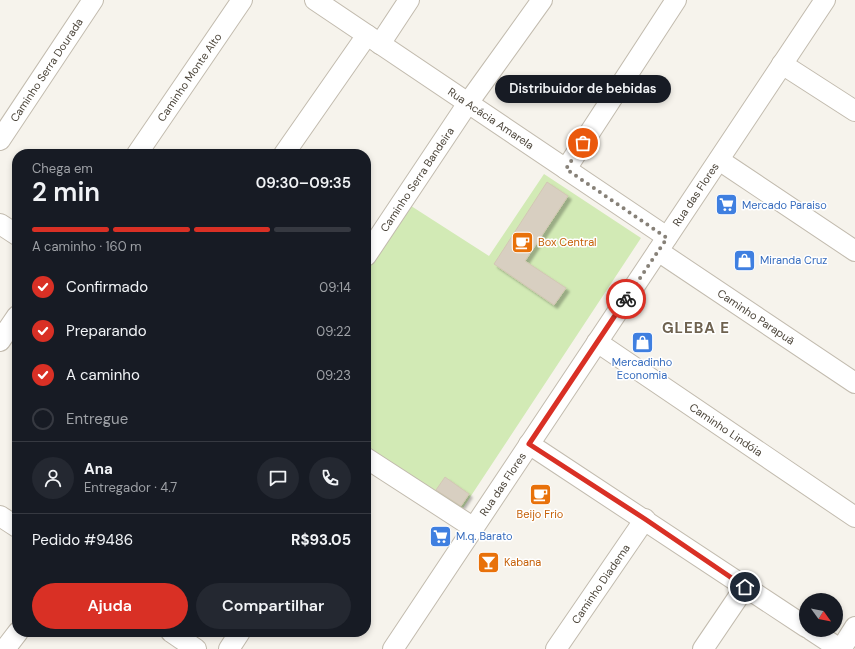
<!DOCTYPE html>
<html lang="pt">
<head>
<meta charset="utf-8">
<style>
	body { margin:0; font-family:"DM Sans",sans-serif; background:#242831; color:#f1f3f6; height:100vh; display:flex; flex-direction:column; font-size:15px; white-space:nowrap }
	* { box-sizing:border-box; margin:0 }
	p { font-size:13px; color:#9ea1a6 }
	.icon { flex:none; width:22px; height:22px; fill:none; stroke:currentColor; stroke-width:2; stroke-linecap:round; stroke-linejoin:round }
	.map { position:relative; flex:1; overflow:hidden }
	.side { position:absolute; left:12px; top:149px; width:359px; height:488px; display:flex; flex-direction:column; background:#171b24; border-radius:16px; box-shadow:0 2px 6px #0003 }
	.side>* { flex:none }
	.needle { width:26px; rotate:123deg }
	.fabs { position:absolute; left:799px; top:593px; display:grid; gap:8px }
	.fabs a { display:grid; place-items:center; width:44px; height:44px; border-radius:50%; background:#171b24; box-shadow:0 2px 6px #0003; font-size:20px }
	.pin { position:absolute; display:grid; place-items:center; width:34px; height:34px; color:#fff; margin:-17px; border:2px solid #fff; border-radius:50%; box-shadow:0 1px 4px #0007 }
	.courier { position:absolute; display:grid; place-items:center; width:40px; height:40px; margin:-20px; border:3px solid #d93025; border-radius:50%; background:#fff; color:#222; box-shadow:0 1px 5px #0007 }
	.bubble { position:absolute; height:28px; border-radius:14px; background:#171b24; box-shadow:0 2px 6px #0003; font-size:13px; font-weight:600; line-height:28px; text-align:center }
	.head em { font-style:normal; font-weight:600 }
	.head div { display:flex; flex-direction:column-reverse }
	.head { display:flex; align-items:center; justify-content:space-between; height:68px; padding:0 20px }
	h1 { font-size:26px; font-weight:600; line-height:30px }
	.bar { display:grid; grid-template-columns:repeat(4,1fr); gap:6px 4px; align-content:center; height:48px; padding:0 20px }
	.bar i { height:5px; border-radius:3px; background:#363941 }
	.bar .selected { background:#d93025 }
	.bar p { grid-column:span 4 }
	.line { display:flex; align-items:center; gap:10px; padding:0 20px; border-top:1px solid #363941 }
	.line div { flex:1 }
	.round { display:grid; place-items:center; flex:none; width:42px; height:42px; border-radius:21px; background:#242831 }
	ol { padding:0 20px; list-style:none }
	li { display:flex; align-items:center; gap:12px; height:44px }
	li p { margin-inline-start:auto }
	li .icon { padding:4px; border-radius:50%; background:#d93025; color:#fff; stroke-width:4 }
	li:last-child { color:#9ea1a6 }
	li i { width:22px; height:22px; border:2px solid #363941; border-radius:50% }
	.action { display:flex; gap:8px; margin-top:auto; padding:8px 20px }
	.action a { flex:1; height:46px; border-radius:24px; background:#d93025; color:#fff; font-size:16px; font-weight:600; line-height:46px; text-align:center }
	.action a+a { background:#242831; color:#f1f3f6 }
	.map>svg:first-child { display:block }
	.green { fill:#d2eab5 }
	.building { fill:#d8cfc1; stroke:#d3c7b4; filter:url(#shadow) }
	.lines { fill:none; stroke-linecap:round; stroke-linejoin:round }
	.minor-casing { stroke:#c2bbae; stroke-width:22 }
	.minor { stroke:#fff; stroke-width:20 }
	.done { stroke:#878178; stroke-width:4; stroke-dasharray:0 7.2 }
	.route { stroke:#d93025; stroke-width:5 }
	.labels { text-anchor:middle; stroke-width:3; stroke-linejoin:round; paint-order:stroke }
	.street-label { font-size:11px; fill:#4b4439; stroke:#fff }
	.shop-label { font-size:11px; fill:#366cbe; stroke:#fff; text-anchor:start }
	.food-label { font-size:11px; fill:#c56008; stroke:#fff; text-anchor:start }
	.district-label { font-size:15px; font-weight:bold; letter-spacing:1px; fill:#6e6250; stroke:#fff }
</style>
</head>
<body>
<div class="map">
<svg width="855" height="649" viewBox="0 0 855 649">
	<defs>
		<filter id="shadow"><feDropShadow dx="3.5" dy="3.5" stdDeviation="1" flood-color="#0004"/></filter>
	</defs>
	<rect width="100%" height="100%" fill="#f6f3ec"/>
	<path class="green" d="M544,174L641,238L461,511L366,447V266L408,204L489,256Z"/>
	<g class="building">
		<path d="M547,182L568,196L525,261L566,288L554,305L494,264Z"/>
		<path d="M445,477L469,494L461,506L436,490Z"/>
	</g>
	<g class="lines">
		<defs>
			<g id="minor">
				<path id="s1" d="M315,0L667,237"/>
				<path d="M380,44L409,0"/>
				<path d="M782,64L855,111"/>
				<path id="s2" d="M0,140L93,0"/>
				<path id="s3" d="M137,154L242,0"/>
				<path d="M284,154L367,35"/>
				<path d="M719,160L855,251"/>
				<path d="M566,169L676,0"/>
				<path d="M0,224L17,235"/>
				<path id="s4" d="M658,251L855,383"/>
				<path id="s5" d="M366,256L468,103L542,0"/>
				<path d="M0,341L17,316"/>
				<path id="s6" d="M597,342L855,517"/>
				<path d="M529,444L806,627"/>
				<path d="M366,458L474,528"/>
				<path d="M0,516L17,527"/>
				<path d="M811,630L840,649"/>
				<path d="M171,632L196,649"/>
				<path d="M5,649L18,632"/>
				<path d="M229,649L240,632"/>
				<path id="s7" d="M393,649L825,0"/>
				<path id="s8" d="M556,649L645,519"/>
				<path d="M703,649L745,587"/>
				<path d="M841,649L855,627"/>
			</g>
		</defs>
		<use href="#minor" class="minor-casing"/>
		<use href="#minor" class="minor"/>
	</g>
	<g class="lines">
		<path class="done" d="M583,143L566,169L667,238L626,299"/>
		<path class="route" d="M626,299L529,444L645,519L745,587"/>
	</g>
	<defs>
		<symbol id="supermarket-square" viewBox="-11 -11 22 22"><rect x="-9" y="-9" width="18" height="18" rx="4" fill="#3f7fe0" stroke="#fff"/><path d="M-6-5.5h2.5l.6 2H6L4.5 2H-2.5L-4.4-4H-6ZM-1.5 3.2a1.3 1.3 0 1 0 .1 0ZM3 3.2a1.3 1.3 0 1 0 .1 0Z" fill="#fff"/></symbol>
		<symbol id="cafe-square" viewBox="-11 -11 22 22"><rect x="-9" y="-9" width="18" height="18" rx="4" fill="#e8710a" stroke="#fff"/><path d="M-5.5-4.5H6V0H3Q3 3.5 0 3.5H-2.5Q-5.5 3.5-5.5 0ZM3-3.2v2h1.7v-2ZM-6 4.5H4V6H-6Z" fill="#fff"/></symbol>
		<symbol id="shop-square" viewBox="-11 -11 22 22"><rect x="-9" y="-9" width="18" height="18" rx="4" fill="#3f7fe0" stroke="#fff"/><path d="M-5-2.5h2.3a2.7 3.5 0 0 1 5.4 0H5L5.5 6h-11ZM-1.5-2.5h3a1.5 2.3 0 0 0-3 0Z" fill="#fff"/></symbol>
		<symbol id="bar-square" viewBox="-11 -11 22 22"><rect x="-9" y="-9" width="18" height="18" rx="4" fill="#e8710a" stroke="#fff"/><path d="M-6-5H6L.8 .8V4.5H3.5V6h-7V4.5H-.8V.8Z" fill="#fff"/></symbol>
	</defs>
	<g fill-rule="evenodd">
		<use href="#supermarket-square" x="714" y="192" width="25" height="25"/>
		<use href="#cafe-square" x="510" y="230" width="25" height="25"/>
		<use href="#shop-square" x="732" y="248" width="25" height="25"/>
		<use href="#shop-square" x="630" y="330" width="25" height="25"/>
		<use href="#cafe-square" x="528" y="482" width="25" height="25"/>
		<use href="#supermarket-square" x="428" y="524" width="25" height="25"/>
		<use href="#bar-square" x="476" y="550" width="25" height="25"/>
	</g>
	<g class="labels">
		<g class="street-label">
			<text dy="4" stroke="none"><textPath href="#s2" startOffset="84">Caminho Serra Dourada</textPath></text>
			<text dy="4" stroke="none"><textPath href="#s3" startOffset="93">Caminho Monte Alto</textPath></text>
			<text dy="4" stroke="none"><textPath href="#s1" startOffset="212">Rua Acácia Amarela</textPath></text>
			<text dy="4" stroke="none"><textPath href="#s5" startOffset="92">Caminho Serra Bandeira</textPath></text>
			<text dy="4" stroke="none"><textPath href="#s7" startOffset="546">Rua das Flores</textPath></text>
			<text dy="4" stroke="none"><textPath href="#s4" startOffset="118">Caminho Parapuã</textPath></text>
			<text dy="4" stroke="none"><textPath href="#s6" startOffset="156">Caminho Lindóia</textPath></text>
			<text dy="4" stroke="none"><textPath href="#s7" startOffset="198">Rua das Flores</textPath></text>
			<text dy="4" stroke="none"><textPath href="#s8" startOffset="79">Caminho Diadema</textPath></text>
		</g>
		<g class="shop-label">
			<text x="742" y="209">Mercado Paraiso</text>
			<text x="760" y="264">Miranda Cruz</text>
			<text x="642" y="366" text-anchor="middle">Mercadinho<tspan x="642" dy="13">Economia</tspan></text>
			<text x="456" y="540">M.q. Barato</text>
		</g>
		<g class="food-label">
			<text x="538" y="246">Box Central</text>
			<text x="540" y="518" text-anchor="middle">Beijo Frio</text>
			<text x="504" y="566">Kabana</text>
		</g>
		<g class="district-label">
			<text x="696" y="333">GLEBA E</text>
		</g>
	</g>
</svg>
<div class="fabs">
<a><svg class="needle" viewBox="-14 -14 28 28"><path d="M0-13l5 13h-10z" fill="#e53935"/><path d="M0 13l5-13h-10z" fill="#9ea1a6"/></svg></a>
</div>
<div class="pin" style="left:583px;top:143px;background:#ea580c"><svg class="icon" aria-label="bag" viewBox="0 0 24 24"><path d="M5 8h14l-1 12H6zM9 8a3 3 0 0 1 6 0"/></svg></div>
<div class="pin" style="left:745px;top:587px;background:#1f2937"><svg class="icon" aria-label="home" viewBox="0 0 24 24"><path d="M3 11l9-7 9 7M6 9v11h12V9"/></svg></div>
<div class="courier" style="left:626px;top:299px"><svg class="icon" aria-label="bike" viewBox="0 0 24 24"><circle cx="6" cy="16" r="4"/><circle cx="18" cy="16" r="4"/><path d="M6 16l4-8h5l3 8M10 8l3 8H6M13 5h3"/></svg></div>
<div class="bubble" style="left:495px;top:75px;width:176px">Distribuidor de bebidas</div>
<section class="side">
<div class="head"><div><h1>2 min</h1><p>Chega em</p></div><em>09:30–09:35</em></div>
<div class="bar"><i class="selected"></i><i class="selected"></i><i class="selected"></i><i></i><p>A caminho · 160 m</p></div>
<ol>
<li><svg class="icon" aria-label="check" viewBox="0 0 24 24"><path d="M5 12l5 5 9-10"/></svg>Confirmado<p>09:14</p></li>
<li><svg class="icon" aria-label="check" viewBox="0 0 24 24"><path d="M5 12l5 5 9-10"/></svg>Preparando<p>09:22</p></li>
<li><svg class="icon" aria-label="check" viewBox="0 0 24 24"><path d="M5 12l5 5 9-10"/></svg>A caminho<p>09:23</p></li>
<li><i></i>Entregue</li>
</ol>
<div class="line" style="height:72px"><a class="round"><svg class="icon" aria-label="person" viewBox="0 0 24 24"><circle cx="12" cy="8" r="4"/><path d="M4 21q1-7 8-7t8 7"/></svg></a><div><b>Ana</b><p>Entregador · 4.7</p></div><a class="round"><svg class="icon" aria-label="chat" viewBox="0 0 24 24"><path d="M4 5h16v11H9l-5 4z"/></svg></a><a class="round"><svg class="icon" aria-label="phone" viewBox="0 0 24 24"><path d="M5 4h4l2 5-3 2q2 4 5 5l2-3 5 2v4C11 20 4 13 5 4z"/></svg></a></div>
<div class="line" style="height:52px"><div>Pedido #9486</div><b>R$93.05</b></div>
<div class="action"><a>Ajuda</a><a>Compartilhar</a></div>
</section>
</div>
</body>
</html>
